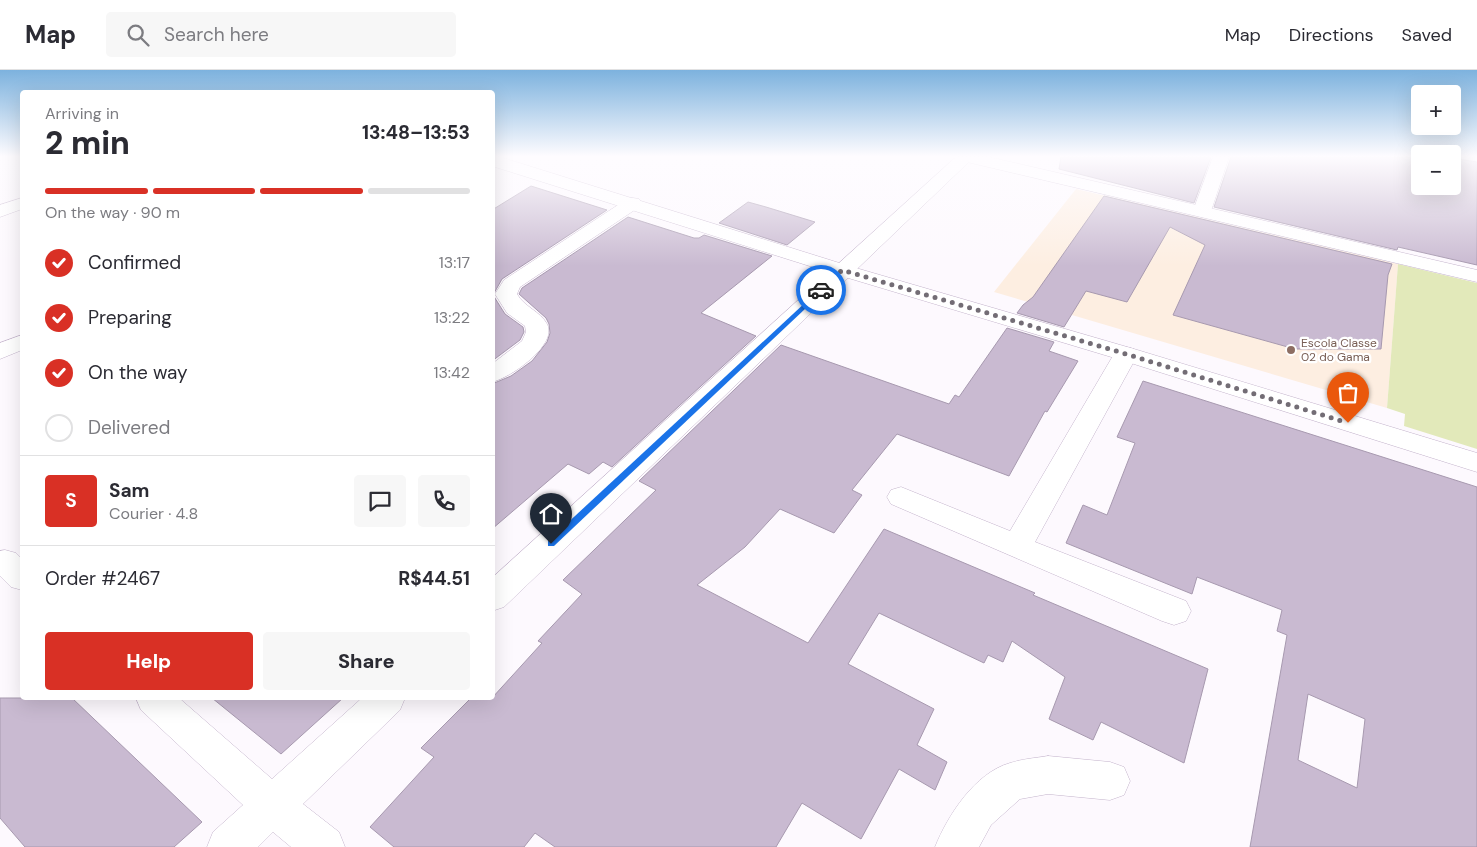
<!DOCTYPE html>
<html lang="en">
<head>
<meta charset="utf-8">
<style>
	body { margin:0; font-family:"DM Sans",sans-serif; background:#f7f7f7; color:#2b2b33; height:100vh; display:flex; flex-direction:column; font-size:19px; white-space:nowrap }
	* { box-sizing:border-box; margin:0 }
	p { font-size:16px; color:#7c7c81 }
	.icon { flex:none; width:28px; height:28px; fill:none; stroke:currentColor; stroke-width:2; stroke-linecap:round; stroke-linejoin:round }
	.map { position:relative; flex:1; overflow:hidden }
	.details { position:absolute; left:20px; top:20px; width:475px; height:610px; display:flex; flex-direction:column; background:#fff; border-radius:5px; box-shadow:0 5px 20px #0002 }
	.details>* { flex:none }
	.buttons { position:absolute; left:1411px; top:15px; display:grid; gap:10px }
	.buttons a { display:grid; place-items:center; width:50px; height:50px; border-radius:5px; background:#fff; box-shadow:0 5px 20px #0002; font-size:25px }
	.pin { position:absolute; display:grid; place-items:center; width:42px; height:42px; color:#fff; margin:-51px -21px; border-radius:50% 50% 50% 0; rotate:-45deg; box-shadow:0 0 5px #0007 }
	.pin .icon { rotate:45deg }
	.courier { position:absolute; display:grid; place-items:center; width:50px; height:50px; margin:-25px; border:4px solid #1a73e8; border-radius:50%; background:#fff; color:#222; box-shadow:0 1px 6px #0007 }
	.summary em { font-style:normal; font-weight:800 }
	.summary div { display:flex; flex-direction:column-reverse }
	.summary { display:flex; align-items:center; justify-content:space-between; height:85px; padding:0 25px }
	h1 { font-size:32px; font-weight:800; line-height:38px }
	.bar { display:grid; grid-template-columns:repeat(4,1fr); gap:8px 5px; align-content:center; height:60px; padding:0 25px }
	.bar i { height:6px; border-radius:4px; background:#e1e1e2 }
	.bar .current { background:#d93025 }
	.bar p { grid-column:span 4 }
	.line { display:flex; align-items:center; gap:12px; padding:0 25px; border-top:1px solid #e1e1e2 }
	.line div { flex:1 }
	.round { display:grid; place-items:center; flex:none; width:52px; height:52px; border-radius:5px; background:#f7f7f7 }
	ol { padding:0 25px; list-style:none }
	li { display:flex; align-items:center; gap:15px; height:55px }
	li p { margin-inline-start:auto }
	li .icon { padding:5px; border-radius:50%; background:#d93025; color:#fff; stroke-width:4 }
	li:last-child { color:#7c7c81 }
	li i { width:28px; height:28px; border:2px solid #e1e1e2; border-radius:50% }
	.action { display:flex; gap:10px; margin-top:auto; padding:10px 25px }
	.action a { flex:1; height:58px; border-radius:5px; background:#d93025; color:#fff; font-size:20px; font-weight:800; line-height:58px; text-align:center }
	.action a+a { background:#f7f7f7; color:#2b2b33 }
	header { display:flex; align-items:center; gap:30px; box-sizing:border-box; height:70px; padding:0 25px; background:#fff; border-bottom:1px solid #e1e1e2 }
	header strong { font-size:24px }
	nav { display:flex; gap:28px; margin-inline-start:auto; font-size:18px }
	.search { width:350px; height:45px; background:#f7f7f7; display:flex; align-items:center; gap:12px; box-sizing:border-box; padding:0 18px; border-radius:5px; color:#7c7c81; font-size:19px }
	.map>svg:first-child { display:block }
	.education { fill:#fdeee1 }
	.green { fill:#e2e9ba }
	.building { fill:#c9bad1; stroke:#a799af; fill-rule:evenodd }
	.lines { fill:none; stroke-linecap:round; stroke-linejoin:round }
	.street-casing { stroke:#c4b4cc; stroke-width:1 }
	.secondary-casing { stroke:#c4b4cc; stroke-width:1 }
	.street { fill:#fff; fill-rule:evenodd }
	.secondary { fill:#fff; fill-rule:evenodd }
	.route { fill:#1a73e8 }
	.done { stroke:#736d75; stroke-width:5; stroke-dasharray:0 9 }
	.education-dot { fill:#8d6e63; stroke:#fff; stroke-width:2 }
	.labels { text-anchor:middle; stroke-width:4.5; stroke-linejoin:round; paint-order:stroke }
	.education-label { font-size:12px; fill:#785e54; stroke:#fff; text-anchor:start }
</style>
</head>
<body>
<header>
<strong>Map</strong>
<div class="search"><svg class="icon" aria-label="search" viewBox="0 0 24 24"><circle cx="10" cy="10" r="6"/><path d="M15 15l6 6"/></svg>Search here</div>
<nav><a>Map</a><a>Directions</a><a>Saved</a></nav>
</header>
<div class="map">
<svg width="1477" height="777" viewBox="0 0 1477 777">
	<rect width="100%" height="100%" fill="#fdf9fe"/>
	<path class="education" d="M1076,119L1398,194L1387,338L994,222Z"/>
	<path class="green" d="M1398,194L1477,213V379L1404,356L1405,344L1387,338Z"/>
	<g class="building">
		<path d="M1061,87H1211L1194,133L1059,99Z"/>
		<path d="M1231,87H1420V116H1452V88L1477,92V195L1398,177L1397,180L1214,137Z"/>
		<path d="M531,116L607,140L502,209L493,225L505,244L523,257L524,262L520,270L492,291V140Z"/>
		<path d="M1104,126L1392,194L1388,205L1381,279H1295L1173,245L1205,175L1170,157L1127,232L1086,221L1064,257L1017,243L1023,235L1033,227Z"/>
		<path d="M748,132L766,137L815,152L787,175L719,153Z"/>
		<path d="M628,147L694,168H699L704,165L772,186L701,243L756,266L612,397L603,392L589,404L568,394L492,459V314L511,306L532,291L547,272L550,263L549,254L546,248L519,224L522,218Z"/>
		<path d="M1007,258L1054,272L1049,281L1078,291L1047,342L1045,341L1009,406L897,364L852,420L862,425L834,463L780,439L745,477L697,515L808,573L884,459L1035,523L1033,525L1208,599L1184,693L1101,652L1093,670L1049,649L1065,607L1012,571L1003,592L988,585L984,593L879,543L848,594L934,639L917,675L947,692L935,720L899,699L861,769L802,733L776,777H555L535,763L524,777H394L370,757L434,687L421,678L471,628H492L542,573L538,571L582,524L563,510L656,420L639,411L781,275L949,334L955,325L959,327Z"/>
		<path d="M1143,311L1477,417V777H1250L1287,565L1277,561L1282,540L1197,507L1192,524L1066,473L1083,435L1107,445L1135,373L1117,367ZM1308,624L1365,649L1357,718L1298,690Z"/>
		<path d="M0,628H72L202,752L174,777H25L0,748Z"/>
		<path d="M212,628H343L281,684Z"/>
	</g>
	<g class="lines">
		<defs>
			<g id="street">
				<path d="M956,87H974L504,537L492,541V508Z"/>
				<path d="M1213,87H1229L1211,141L1209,145L1202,147L1195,145L1193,141Z"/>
				<path d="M22,128V139L0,147V135Z"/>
				<path d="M633,128L639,129L642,133L639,137L520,217L517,224C524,237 540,241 547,254C558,275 510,308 492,312V294L522,271L526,262L525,256L507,243L495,224L504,210L627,129Z"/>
				<path d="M22,265V280L0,289V273Z"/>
				<path d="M1126,277L1134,279L1138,284L1035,472L1186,531L1191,541L1186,551L1174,555L1162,551L891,434L887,427L891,420L901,417L1010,461L1114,284L1118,279Z"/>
				<path d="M5,480L16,483L22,489V520L11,517L0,506V481Z"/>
				<path d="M136,628H179L272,709L362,628H405L400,640L303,734L339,762L345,777H291L273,762L258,777H207L213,762L243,735L141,640Z"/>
				<path d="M1048,686L1110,692L1124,697L1130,711L1124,725L1110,730L1048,724L1020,729L991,755L979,777H935C948,745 975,703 1010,693C1022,689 1036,688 1048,686Z"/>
			</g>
			<g id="secondary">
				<path d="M492,87H500L849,196L1134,279L1477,383V402L1118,289L835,204L492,96Z"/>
				<path d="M959,87H989L1477,200V212L967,92L961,90Z"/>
			</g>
		</defs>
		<use href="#street" class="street-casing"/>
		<use href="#secondary" class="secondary-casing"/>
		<use href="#street" class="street"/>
		<use href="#secondary" class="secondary"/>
	</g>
	<linearGradient id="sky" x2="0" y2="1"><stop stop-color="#7db2de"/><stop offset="0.44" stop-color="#fefcff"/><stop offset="1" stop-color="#fefcff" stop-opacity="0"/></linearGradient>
	<rect width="1477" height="196" fill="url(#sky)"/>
	<path class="route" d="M821,218L824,220L823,222L554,476H548V471Z"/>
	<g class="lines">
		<path class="done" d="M821,220L842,200L1126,284L1348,353"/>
	</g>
	<circle class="education-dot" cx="1291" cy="280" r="5"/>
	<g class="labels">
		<g class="education-label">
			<text x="1301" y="277">Escola Classe<tspan x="1301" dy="14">02 do Gama</tspan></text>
		</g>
	</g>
</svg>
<div class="buttons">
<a>+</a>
<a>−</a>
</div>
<div class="pin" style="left:1348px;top:353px;background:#ea580c"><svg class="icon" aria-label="bag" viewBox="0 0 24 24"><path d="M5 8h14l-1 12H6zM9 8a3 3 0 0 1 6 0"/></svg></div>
<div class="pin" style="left:551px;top:474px;background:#1f2937"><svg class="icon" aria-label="home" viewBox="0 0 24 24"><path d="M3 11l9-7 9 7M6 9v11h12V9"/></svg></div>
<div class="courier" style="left:821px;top:220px"><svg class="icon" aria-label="car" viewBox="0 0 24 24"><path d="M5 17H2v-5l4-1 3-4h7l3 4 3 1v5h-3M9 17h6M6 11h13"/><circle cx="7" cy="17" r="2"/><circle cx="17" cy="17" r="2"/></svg></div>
<section class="details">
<div class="summary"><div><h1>2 min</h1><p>Arriving in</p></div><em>13:48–13:53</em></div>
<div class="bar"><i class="current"></i><i class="current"></i><i class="current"></i><i></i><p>On the way · 90 m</p></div>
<ol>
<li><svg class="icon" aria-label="check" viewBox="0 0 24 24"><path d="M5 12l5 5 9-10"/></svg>Confirmed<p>13:17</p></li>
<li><svg class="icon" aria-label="check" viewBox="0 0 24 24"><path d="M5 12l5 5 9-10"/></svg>Preparing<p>13:22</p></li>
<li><svg class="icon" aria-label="check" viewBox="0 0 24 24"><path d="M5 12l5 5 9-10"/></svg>On the way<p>13:42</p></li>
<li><i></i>Delivered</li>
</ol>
<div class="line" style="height:90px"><b class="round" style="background:#d93025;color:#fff">S</b><div><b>Sam</b><p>Courier · 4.8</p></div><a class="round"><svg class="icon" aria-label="chat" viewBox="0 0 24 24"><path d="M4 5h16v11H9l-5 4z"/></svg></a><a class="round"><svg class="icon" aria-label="phone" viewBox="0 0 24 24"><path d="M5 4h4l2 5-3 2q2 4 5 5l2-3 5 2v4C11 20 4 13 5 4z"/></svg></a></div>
<div class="line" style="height:65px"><div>Order #2467</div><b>R$44.51</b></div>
<div class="action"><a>Help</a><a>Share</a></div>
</section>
</div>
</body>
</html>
